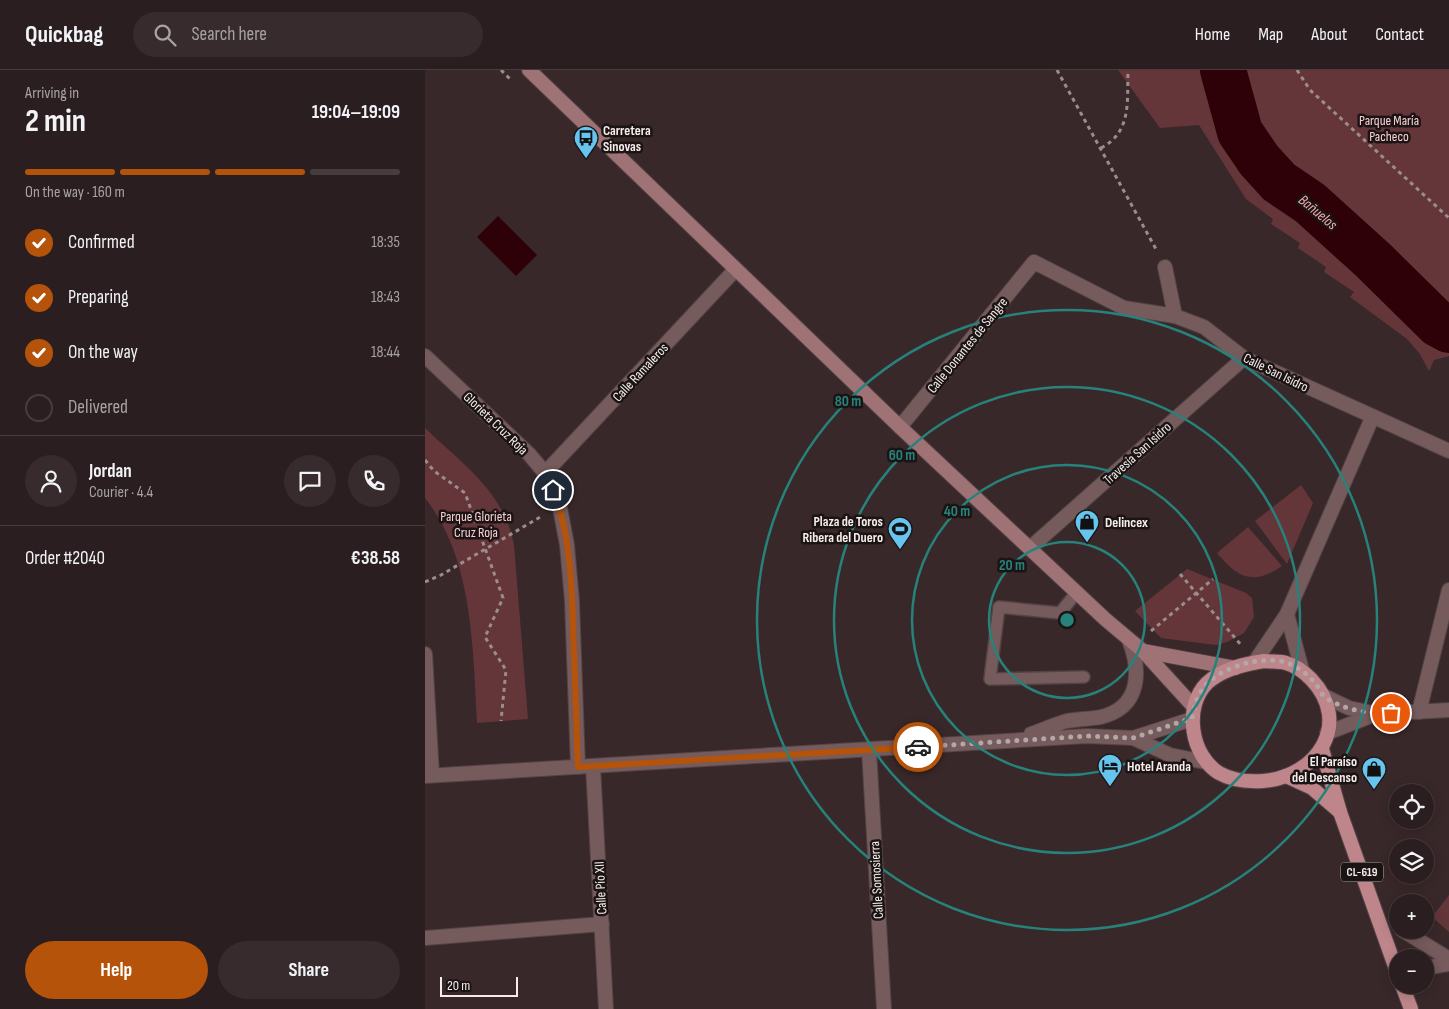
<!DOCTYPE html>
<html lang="en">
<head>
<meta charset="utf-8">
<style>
	body { margin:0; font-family:"Sofia Sans Condensed",sans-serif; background:#372b2d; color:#f1f3f6; height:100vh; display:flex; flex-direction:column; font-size:19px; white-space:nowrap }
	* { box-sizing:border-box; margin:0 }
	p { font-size:16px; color:#a6a2a5 }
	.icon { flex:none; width:28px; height:28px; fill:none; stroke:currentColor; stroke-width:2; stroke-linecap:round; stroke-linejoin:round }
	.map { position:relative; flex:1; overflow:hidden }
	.sheet { display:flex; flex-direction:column; background:#2b1e20; width:425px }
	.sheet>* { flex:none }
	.tools { position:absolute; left:964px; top:714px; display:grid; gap:10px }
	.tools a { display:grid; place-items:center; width:45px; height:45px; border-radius:50%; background:#2b1e20; box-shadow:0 2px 12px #0003,0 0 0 1px #473c3e; font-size:25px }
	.scale { position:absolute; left:15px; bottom:12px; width:78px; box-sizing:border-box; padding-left:5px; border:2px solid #f7ecec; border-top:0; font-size:14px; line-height:18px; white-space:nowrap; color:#f7ecec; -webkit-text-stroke:4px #1b1414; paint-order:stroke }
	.pin { position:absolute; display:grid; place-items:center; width:42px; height:42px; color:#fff; margin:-21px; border:2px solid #fff; border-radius:50%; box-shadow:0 1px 5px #0007 }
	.courier { position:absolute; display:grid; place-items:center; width:50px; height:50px; margin:-25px; border:4px solid #b45309; border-radius:50%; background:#fff; color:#222; box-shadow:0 1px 6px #0007 }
	.headline em { font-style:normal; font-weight:700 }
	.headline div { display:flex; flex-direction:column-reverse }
	.headline { display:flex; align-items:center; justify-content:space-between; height:85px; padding:0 25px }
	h1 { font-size:32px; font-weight:700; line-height:38px }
	.bar { display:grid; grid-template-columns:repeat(4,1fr); gap:8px 5px; align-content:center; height:60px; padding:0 25px }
	.bar i { height:6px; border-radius:4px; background:#473c3e }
	.bar .selected { background:#b45309 }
	.bar p { grid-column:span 4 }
	.line { display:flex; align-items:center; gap:12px; padding:0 25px; border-top:1px solid #473c3e }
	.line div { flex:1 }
	.round { display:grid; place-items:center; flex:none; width:52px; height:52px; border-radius:26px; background:#372b2d }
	ol { padding:0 25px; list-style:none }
	li { display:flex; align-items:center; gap:15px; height:55px }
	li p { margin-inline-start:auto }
	li .icon { padding:5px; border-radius:50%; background:#b45309; color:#fff; stroke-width:4 }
	li:last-child { color:#a6a2a5 }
	li i { width:28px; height:28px; border:2px solid #473c3e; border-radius:50% }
	.button { display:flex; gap:10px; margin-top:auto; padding:10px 25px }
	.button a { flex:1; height:58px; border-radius:30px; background:#b45309; color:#fff; font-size:20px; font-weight:700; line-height:58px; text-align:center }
	.button a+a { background:#372b2d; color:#f1f3f6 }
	header { display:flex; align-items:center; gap:30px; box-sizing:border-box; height:70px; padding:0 25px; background:#2b1e20; border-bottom:1px solid #473c3e }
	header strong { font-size:24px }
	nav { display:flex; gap:28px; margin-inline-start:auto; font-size:18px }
	.search { width:350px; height:45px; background:#372b2d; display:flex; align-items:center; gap:12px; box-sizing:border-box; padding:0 18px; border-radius:28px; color:#a6a2a5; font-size:19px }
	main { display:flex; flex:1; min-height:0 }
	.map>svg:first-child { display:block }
	.green { fill:#64363a }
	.water { fill:#2e0007 }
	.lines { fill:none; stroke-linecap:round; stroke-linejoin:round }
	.river { stroke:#2e0007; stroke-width:46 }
	.service-casing { stroke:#544345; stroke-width:14 }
	.minor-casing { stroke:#544345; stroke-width:16 }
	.tertiary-casing { stroke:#544345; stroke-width:16 }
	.secondary-casing { stroke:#544345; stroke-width:16 }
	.primary-casing { stroke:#544345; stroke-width:16 }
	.path { stroke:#9b8d8e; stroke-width:3; stroke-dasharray:4 4; stroke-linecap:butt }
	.service { stroke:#765b5c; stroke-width:11 }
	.minor { stroke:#765b5c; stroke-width:14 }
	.tertiary { stroke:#765b5c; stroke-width:14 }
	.secondary { stroke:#9f7376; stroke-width:14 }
	.primary { stroke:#be868a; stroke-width:14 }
	.done { stroke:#b4a7a8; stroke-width:5; stroke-dasharray:0 9 }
	.route { stroke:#b45309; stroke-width:6 }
	.ring { fill:none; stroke:#26827b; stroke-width:2.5 }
	.labels { text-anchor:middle; stroke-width:5; stroke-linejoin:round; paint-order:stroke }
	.shield { fill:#1b1414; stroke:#b5abab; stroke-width:1 }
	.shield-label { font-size:12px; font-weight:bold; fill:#f7ecec }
	.park-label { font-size:14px; fill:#fad2d5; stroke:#1b1414 }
	.poi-label { font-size:14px; font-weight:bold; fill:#f7ecec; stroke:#1b1414; text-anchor:start }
	.street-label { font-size:14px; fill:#f7ecec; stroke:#1b1414 }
	.water-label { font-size:15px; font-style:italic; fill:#faaeb4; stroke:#1b1414 }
	.centre { fill:#26827b; stroke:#1b1414; stroke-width:2.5 }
	.ring-label { font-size:15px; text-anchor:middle; font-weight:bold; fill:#26827b; stroke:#1b1414; stroke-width:5; stroke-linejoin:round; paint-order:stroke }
</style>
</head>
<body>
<header>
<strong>Quickbag</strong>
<div class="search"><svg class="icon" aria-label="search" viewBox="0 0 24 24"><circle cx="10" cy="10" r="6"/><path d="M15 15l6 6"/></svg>Search here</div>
<nav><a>Home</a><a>Map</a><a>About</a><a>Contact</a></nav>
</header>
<main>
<section class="sheet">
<div class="headline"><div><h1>2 min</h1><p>Arriving in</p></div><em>19:04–19:09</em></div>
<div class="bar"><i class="selected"></i><i class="selected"></i><i class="selected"></i><i></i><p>On the way · 160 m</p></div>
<ol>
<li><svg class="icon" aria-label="check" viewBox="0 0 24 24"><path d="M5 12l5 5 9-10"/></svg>Confirmed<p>18:35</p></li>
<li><svg class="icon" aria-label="check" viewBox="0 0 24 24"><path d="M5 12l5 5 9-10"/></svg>Preparing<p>18:43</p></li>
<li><svg class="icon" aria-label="check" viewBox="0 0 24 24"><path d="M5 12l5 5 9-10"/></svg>On the way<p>18:44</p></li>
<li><i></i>Delivered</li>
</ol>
<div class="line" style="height:90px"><a class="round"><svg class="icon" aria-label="person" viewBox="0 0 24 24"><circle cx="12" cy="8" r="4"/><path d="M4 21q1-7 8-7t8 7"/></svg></a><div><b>Jordan</b><p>Courier · 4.4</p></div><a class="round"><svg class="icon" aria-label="chat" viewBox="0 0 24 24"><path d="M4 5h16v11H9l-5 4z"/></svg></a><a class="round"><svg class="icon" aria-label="phone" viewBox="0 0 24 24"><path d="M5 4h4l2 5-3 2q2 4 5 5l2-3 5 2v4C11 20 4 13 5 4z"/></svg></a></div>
<div class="line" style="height:65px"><div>Order #2040</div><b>€38.58</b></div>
<div class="button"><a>Help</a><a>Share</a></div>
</section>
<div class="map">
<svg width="1024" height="939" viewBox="0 0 1024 939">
	<rect width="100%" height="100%" fill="#39282a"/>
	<g class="green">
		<path d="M693,0H1024V286L1009,290L1004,301L995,284L982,269L925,227L929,222L899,202L901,197L873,178L875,173L846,154L848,149L821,129L774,55L735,58Z"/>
		<path d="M0,358C37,394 79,421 89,475L103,649L52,653C48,580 48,487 0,428Z"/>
		<path d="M876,415L888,433L862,494L830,451Z"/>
		<path d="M823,457L857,496C828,516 813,508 792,483Z"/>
		<path d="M762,499L821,523L827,528L829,547L819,563L802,572L791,575L736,568L710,541Z"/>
		<path d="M1024,825V862L1007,847Z"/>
	</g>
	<path class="water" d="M73,146L112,185L91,206L52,167Z"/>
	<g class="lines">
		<path class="river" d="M798,0L815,62L834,90L854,112L885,133L948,190L1013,254L1024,260"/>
		<defs>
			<path id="service" d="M652,522L635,543L574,537L565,609L659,607"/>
			<g id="minor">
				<path d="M740,197L750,246L779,257L819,288L1024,381"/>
				<path d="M0,286L104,384L120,403L135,438L142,475L147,531L153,697"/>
				<path d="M475,357L609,192L699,238L750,246"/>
				<path d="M120,403L310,200"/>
				<path d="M605,478L819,288"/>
				<path d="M862,544L877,600"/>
				<path d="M0,584L7,705"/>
				<path d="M829,593L862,544L947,348"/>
				<path d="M994,642L1024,520"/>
				<path d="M444,680L459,939"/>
				<path d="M168,696L181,939"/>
				<path d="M977,860L1024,889"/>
				<path d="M0,868L177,854"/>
				<path d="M1000,898L1024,894"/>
			</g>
			<g id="tertiary">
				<path d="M899,626L924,638L952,644L1024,640"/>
				<path d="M902,663L951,644"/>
				<path d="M606,664C618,660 630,654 642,651C653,649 665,649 676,647C716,637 716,601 704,570"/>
				<path d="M708,668L767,649"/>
				<path d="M0,706L662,666L708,668L745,685L780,692"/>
			</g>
			<g id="secondary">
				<path d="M104,0L475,357L680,549L718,581L769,637"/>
				<path d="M718,581L810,598"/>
			</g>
			<g id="primary">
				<path d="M839,591C846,592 855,591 861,593C872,596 879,602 886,609C928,653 892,707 838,711C823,712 808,711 794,703C766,686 758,637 782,613C797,599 819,594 839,591Z"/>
				<path d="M897,679L915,742L972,902"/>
				<path d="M861,706L887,718L915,742"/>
				<path d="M977,915L986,939"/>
			</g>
		</defs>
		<use href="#service" class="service-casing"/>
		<use href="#minor" class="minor-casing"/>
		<use href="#tertiary" class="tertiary-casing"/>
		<use href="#secondary" class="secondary-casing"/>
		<use href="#primary" class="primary-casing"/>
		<g class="path">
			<path d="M76,0L85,9"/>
			<path d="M632,0L732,181"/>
			<path d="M872,0L885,20L1024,148"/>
			<path d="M676,78C707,62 702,31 703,0"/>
			<path d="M0,390L9,401L40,423L78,528L60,567L81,600L76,651"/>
			<path d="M755,504L817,576"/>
			<path d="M0,512L16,505L117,446"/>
			<path d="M726,561L788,509"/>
		</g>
		<use href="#service" class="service"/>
		<use href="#minor" class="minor"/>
		<use href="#tertiary" class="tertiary"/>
		<use href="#secondary" class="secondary"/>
		<use href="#primary" class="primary"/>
	</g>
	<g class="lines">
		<path class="done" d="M493,677L662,666L708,668L767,648C770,635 772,624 782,614C798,596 837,586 860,592C873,596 883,605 891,614C894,618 896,624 900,627C917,640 945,644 966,643"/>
		<path class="route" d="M128,420C148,471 147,529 149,583C150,621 152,659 153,697L493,677"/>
	</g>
	<g class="ring">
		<circle cx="642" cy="550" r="78"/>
		<circle cx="642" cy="550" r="155"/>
		<circle cx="642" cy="550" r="233"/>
		<circle cx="642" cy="550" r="310"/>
	</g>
	<defs>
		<symbol id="bus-pin" viewBox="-11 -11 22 30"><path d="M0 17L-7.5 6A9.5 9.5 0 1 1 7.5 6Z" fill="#66c4ef" stroke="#1b1414"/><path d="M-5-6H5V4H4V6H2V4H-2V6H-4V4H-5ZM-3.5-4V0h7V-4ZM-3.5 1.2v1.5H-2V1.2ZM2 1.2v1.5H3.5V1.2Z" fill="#111"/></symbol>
		<symbol id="shop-pin" viewBox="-11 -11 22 30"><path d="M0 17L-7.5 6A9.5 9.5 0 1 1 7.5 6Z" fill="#66c4ef" stroke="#1b1414"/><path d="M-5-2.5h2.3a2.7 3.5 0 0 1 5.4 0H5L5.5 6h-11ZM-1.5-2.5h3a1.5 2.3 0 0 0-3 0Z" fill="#111"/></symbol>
		<symbol id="stadium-pin" viewBox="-11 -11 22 30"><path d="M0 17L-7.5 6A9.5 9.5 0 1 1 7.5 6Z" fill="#66c4ef" stroke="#1b1414"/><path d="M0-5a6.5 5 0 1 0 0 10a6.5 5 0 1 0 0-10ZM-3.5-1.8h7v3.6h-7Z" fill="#111"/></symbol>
		<symbol id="hotel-pin" viewBox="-11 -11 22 30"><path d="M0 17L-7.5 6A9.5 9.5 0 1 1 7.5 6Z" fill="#66c4ef" stroke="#1b1414"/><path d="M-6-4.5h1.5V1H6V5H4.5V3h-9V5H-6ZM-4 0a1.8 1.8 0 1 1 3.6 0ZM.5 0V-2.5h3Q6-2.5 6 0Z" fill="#111"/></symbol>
	</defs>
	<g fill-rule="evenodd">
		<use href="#bus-pin" x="147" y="54" width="28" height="38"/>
		<use href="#shop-pin" x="648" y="438" width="28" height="38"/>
		<use href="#stadium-pin" x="461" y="445" width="28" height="38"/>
		<use href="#hotel-pin" x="671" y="682" width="28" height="38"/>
		<use href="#shop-pin" x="935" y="685" width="28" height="38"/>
	</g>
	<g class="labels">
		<rect class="shield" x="916" y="792.5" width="42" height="19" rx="4"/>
		<g class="shield-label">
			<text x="937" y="806">CL-619</text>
		</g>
		<g class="park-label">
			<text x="964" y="55">Parque María<tspan x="964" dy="16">Pacheco</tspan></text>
			<text x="51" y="451">Parque Glorieta<tspan x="51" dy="16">Cruz Roja</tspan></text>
		</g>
		<g class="poi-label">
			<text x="178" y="65">Carretera<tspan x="178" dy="16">Sinovas</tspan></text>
			<text x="458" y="456" text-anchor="end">Plaza de Toros<tspan x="458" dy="16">Ribera del Duero</tspan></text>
			<text x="680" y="457">Delincex</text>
			<text x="932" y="696" text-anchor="end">El Paraíso<tspan x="932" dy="16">del Descanso</tspan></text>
			<text x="702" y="701">Hotel Aranda</text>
		</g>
		<g class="street-label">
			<text transform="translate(542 275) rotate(-51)" y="5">Calle Donantes de Sangre</text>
			<text transform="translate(215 302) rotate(-47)" y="5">Calle Ramaleros</text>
			<text transform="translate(851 302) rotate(26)" y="5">Calle San Isidro</text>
			<text transform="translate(71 353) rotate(44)" y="5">Glorieta Cruz Roja</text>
			<text transform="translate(712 383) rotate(-42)" y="5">Travesía San Isidro</text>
			<text transform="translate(451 810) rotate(-93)" y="5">Calle Somosierra</text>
			<text transform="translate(175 818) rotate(-93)" y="5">Calle Pío XII</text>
		</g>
		<g class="water-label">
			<text transform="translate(893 142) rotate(40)" y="5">Bañuelos</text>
		</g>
	</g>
	<circle cx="642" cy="550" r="8" class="centre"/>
	<g class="ring-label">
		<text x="423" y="336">80 m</text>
		<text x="477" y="390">60 m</text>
		<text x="532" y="446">40 m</text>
		<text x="587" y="500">20 m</text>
	</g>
</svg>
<div class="tools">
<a><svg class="icon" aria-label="locate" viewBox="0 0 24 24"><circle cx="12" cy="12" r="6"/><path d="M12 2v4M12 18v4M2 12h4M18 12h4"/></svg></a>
<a><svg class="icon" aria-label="layers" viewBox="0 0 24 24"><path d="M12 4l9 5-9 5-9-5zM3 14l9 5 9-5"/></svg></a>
<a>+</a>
<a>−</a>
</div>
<div class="scale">20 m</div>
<div class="pin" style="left:966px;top:643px;background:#ea580c"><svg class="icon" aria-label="bag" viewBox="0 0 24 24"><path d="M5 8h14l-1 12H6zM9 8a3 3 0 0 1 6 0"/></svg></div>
<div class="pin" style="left:128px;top:420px;background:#1f2937"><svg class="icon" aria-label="home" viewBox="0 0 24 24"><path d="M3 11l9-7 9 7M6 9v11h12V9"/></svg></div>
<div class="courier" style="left:493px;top:677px"><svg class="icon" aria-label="car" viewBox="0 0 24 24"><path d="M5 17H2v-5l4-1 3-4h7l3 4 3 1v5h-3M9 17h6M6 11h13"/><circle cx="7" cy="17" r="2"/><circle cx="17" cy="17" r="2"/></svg></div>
</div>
</main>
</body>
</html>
